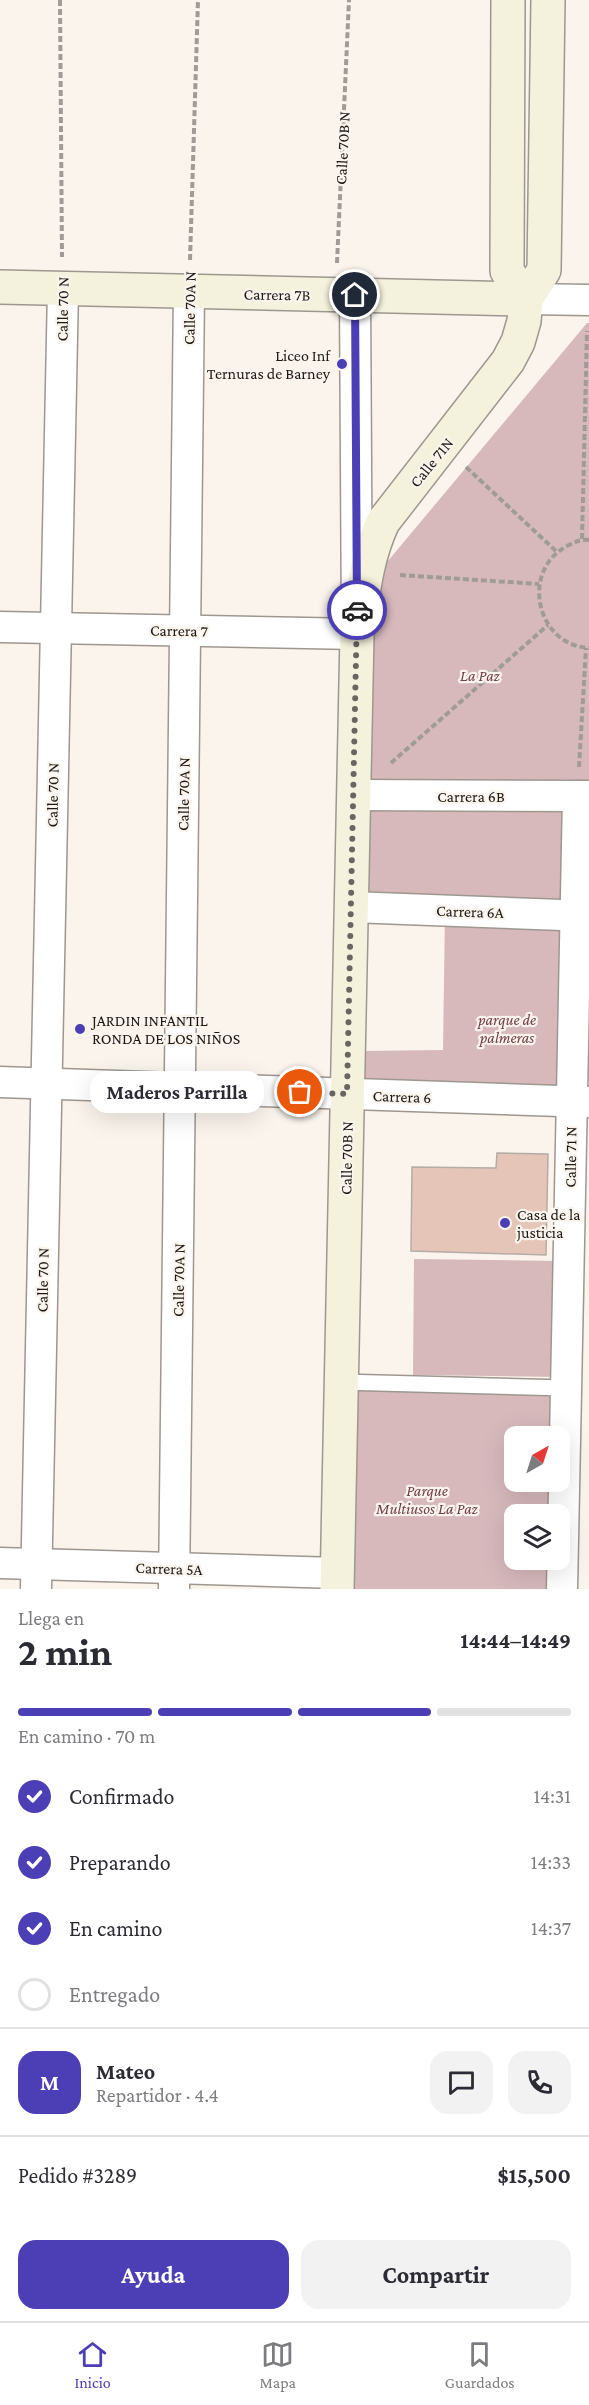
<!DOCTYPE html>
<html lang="es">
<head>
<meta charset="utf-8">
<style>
	body { margin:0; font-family:"Crimson Pro",serif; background:#f2f2f3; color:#2b2b33; height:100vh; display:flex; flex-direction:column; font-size:22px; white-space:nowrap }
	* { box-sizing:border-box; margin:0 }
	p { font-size:20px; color:#7c7c81 }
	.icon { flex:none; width:33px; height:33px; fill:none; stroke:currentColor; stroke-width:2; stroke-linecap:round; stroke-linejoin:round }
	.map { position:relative; height:1589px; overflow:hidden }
	.details { display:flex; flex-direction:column; background:#fff; flex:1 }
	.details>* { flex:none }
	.needle { width:39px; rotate:39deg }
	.controls { position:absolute; left:504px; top:1426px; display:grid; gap:12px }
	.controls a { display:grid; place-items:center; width:66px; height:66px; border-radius:12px; background:#fff; box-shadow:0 6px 24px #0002; font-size:30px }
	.pin { position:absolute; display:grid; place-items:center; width:51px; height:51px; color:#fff; margin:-26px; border:3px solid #fff; border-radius:50%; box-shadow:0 2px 6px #0007 }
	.courier { position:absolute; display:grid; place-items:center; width:60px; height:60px; margin:-30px; border:4px solid #4c3eb5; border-radius:50%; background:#fff; color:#222; box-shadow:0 2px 8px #0007 }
	.bubble { position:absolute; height:42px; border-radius:18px; background:#fff; box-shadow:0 6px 24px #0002; font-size:20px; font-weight:700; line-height:42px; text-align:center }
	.summary em { font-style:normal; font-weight:700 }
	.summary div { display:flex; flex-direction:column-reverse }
	.summary { display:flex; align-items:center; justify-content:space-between; height:102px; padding:0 18px }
	h1 { font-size:39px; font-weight:700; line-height:45px }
	.bar { display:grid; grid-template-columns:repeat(4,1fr); gap:9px 6px; align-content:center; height:72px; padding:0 18px }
	.bar i { height:8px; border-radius:4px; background:#e1e1e2 }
	.bar .active { background:#4c3eb5 }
	.bar p { grid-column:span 4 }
	.line { display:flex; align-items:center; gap:15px; padding:0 18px; border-top:2px solid #e1e1e2 }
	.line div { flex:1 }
	.round { display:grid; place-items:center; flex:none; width:63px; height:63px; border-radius:18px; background:#f2f2f3 }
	ol { padding:0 18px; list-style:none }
	li { display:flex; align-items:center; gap:18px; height:66px }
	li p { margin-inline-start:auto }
	li .icon { padding:6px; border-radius:50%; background:#4c3eb5; color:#fff; stroke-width:4 }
	li:last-child { color:#7c7c81 }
	li i { width:33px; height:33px; border:3px solid #e1e1e2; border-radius:50% }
	.cta { display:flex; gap:12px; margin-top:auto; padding:12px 18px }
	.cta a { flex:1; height:69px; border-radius:18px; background:#4c3eb5; color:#fff; font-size:24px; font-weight:700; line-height:69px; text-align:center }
	.cta a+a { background:#f2f2f3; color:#2b2b33 }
	.menu { display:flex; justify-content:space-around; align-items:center; height:84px; border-top:2px solid #e1e1e2; background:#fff; font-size:16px; color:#7c7c81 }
	.menu a { display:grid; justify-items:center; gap:3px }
	.menu .active { color:#4c3eb5 }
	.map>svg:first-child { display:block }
	.green { fill:#d7b9bc; fill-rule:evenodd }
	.building { fill:#e6c5b9; stroke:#b5aba7; stroke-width:1.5 }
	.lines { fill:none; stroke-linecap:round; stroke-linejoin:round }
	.lane-casing { stroke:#9d9790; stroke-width:18 }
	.street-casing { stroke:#9d9790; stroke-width:33 }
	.secondary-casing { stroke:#9d9790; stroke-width:36 }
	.path { stroke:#a09b96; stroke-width:4; stroke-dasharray:6 3; stroke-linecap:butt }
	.lane { stroke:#fff; stroke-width:15 }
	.street { stroke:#fff; stroke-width:30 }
	.secondary { stroke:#f4f1dc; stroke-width:33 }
	.done { stroke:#696661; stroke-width:6; stroke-dasharray:0 10.8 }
	.route { stroke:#4c3eb5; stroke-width:8 }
	.poi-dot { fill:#4c3eb5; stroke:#fbf4ed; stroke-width:2 }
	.labels { text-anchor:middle; stroke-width:4.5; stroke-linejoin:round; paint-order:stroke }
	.street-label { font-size:16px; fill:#1b1916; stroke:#fbf4ed }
	.poi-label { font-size:16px; fill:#1b1916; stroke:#fbf4ed; text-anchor:start }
	.park-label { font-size:16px; font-style:italic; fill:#713e45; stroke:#fbf4ed }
</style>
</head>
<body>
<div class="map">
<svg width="589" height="1589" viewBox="0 0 589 1589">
	<rect width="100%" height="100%" fill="#fbf4ed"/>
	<g class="green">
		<path d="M587,323H589V786L364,787L377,574Z"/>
		<path d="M353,795L568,807L571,1091L364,1093L363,1051L443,1050L445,911L351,907Z"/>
		<path d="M414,1259L559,1261L558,1377L413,1375Z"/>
		<path d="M341,1382L566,1388L562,1589H337ZM514,1437H560V1482H514ZM514,1515H560V1560H514Z"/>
	</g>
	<path class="building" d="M497,1153L548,1154L546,1255L411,1251L412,1167L496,1168Z"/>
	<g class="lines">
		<defs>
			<path id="lane" d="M341,1382L566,1388"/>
			<g id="street">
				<path d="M526,299L589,300"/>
				<path d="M0,627L357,634L355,295"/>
				<path d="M353,795L589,796"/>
				<path d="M351,907L589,916"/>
				<path d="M0,1082L589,1102"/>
				<path d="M0,1563L337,1573"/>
				<path d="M36,1589L63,289"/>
				<path d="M174,1589L189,292"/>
				<path d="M562,1589L578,796"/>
			</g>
			<g id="secondary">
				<path d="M508,0L507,271L526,299"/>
				<path d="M0,287L526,299"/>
				<path d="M337,1589L357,634C363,595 366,558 383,522L508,361L518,342L524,321L526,299L544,270L548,0"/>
			</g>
		</defs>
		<use href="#lane" class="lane-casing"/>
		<use href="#street" class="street-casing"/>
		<use href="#secondary" class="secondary-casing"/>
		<g class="path">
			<path d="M60,0L62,257"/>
			<path d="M190,260L198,0"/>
			<path d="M337,263L349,0"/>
			<path d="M466,467L557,552"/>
			<path d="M582,539L587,331"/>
			<path d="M589,540C580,539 575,542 567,546C520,571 536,645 589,648"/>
			<path d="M400,575L539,584"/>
			<path d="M391,763L548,625"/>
			<path d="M579,767L586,648"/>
		</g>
		<use href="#lane" class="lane"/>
		<use href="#street" class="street"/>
		<use href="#secondary" class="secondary"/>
	</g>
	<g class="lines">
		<path class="done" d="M300,1092L347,1094L357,610"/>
		<path class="route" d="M355,295L357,610"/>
	</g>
	<g class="poi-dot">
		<circle cx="342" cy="364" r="6"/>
		<circle cx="80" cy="1029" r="6"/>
		<circle cx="505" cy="1223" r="6"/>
	</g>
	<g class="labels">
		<g class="street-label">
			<text transform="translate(342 148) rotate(-87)" y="6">Calle 70B N</text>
			<text transform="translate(277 294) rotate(1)" y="6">Carrera 7B</text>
			<text transform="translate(189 308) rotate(-89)" y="6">Calle 70A N</text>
			<text transform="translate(62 309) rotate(-89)" y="6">Calle 70 N</text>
			<text transform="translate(431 462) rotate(-51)" y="6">Calle 71N</text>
			<text transform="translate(179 630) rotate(1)" y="6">Carrera 7</text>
			<text transform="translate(183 794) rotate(-89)" y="6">Calle 70A N</text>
			<text transform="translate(52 795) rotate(-89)" y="6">Calle 70 N</text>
			<text x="471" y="802">Carrera 6B</text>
			<text transform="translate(470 911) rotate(2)" y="6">Carrera 6A</text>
			<text transform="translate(402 1096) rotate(2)" y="6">Carrera 6</text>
			<text transform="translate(570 1157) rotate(-89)" y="6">Calle 71 N</text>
			<text transform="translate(346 1158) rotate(-89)" y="6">Calle 70B N</text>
			<text transform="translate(42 1280) rotate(-89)" y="6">Calle 70 N</text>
			<text transform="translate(178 1280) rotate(-89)" y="6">Calle 70A N</text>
			<text transform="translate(169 1568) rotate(2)" y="6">Carrera 5A</text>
		</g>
		<g class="poi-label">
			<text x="330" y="361" text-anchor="end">Liceo Inf<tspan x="330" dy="18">Ternuras de Barney</tspan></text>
			<text x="92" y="1026">JARDIN INFANTIL<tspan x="92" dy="18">RONDA DE LOS NIÑOS</tspan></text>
			<text x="517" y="1220">Casa de la<tspan x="517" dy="18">justicia</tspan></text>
		</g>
		<g class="park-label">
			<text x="480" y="681">La Paz</text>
			<text x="507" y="1025">parque de<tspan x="507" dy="18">palmeras</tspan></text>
			<text x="427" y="1496">Parque<tspan x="427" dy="18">Multiusos La Paz</tspan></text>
		</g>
	</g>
</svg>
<div class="controls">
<a><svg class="needle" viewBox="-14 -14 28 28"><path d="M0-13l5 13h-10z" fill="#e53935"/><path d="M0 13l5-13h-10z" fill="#7c7c81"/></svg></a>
<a><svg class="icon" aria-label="layers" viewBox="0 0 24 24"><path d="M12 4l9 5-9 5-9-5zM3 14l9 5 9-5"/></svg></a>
</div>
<div class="pin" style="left:300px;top:1092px;background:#ea580c"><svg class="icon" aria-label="bag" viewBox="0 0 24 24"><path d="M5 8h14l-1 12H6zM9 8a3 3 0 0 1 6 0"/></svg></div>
<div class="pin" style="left:355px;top:295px;background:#1f2937"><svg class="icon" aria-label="home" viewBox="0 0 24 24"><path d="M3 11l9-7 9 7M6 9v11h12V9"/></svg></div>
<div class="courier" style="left:357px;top:610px"><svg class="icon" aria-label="car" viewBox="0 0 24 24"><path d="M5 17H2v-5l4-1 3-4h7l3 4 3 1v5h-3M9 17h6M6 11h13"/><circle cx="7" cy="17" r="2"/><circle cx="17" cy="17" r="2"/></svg></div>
<div class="bubble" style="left:90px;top:1071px;width:174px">Maderos Parrilla</div>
</div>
<section class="details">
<div class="summary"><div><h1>2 min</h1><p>Llega en</p></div><em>14:44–14:49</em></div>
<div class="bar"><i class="active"></i><i class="active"></i><i class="active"></i><i></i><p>En camino · 70 m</p></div>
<ol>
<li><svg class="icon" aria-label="check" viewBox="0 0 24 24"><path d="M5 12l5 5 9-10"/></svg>Confirmado<p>14:31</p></li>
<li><svg class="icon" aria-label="check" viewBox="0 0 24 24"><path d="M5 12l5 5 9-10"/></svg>Preparando<p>14:33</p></li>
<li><svg class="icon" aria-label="check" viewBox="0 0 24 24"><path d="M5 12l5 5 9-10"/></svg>En camino<p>14:37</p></li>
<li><i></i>Entregado</li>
</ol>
<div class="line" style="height:108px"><b class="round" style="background:#4c3eb5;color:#fff">M</b><div><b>Mateo</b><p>Repartidor · 4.4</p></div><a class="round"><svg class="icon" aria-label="chat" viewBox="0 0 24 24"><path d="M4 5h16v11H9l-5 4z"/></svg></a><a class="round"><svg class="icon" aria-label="phone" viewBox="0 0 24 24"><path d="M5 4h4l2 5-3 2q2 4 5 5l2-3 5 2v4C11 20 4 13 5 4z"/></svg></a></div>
<div class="line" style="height:78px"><div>Pedido #3289</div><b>$15,500</b></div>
<div class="cta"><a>Ayuda</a><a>Compartir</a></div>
</section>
<nav class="menu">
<a class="active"><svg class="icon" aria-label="home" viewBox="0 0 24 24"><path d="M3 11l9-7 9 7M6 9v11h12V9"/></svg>Inicio</a>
<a><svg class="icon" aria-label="map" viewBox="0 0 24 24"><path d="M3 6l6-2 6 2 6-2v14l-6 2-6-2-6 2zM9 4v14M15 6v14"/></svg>Mapa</a>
<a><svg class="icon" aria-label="saved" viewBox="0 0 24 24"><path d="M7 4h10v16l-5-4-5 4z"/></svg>Guardados</a>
</nav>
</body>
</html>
